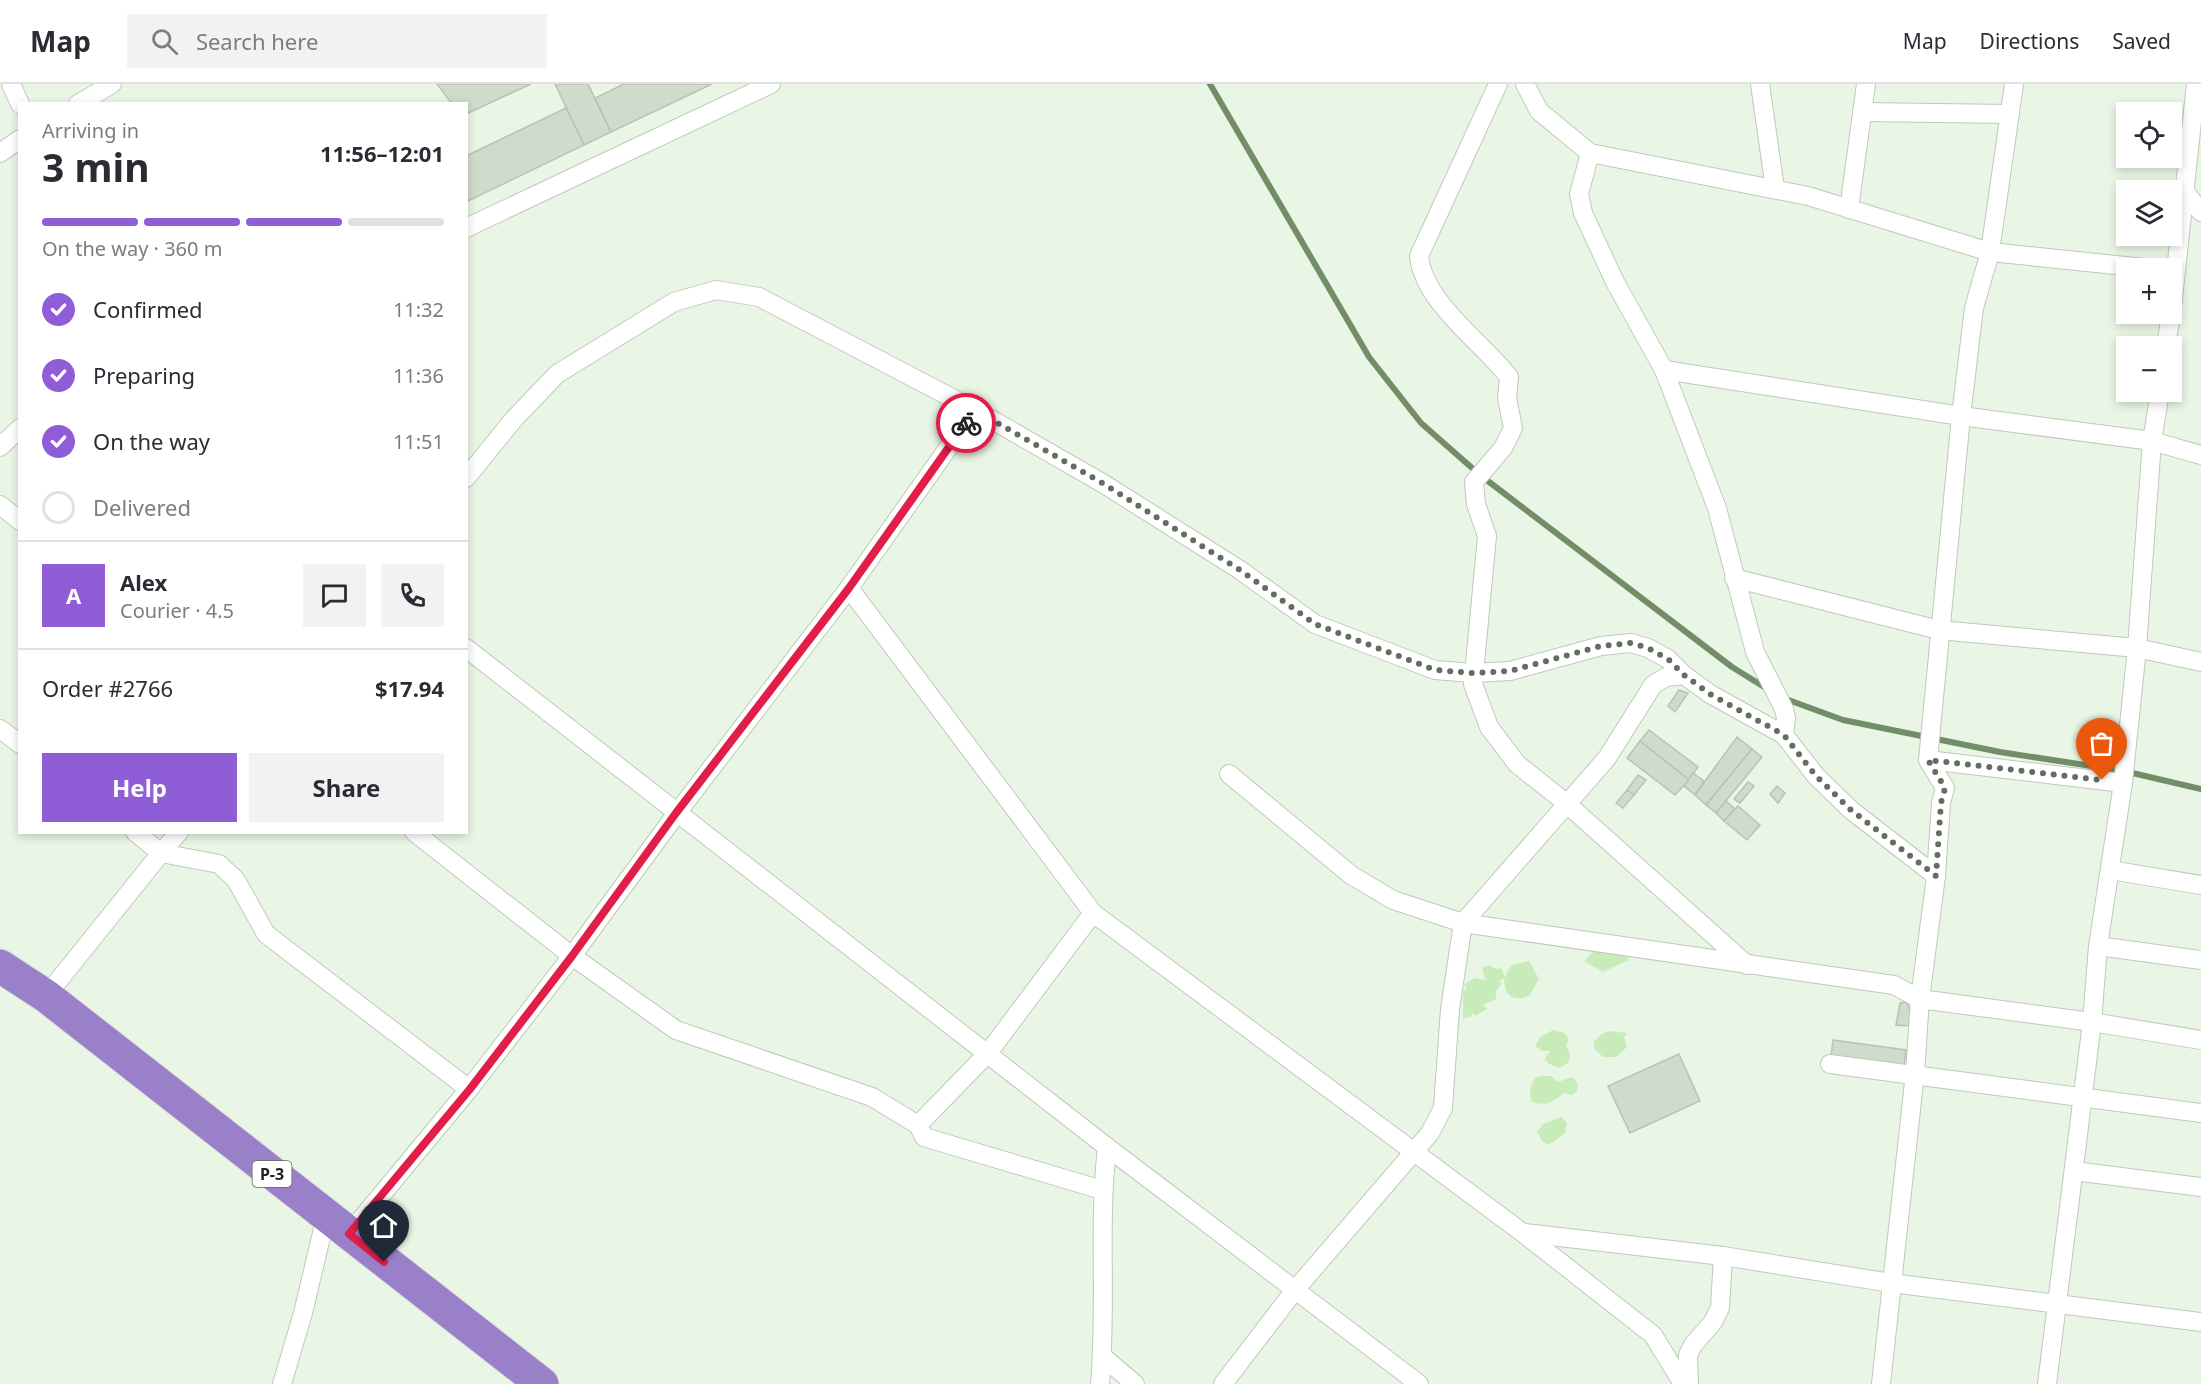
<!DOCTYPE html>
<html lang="en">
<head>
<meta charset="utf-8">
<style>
	body { margin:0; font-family:"Noto Sans",sans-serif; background:#f2f2f3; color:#2b2b33; height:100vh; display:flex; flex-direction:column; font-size:22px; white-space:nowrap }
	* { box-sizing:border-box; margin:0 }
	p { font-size:20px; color:#7c7c81 }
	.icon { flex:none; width:33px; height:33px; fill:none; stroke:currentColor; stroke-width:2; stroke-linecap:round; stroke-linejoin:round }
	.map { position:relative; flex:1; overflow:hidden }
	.panel { position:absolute; left:18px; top:18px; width:450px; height:732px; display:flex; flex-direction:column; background:#fff; border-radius:0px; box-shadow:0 3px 9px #0003 }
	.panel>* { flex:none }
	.tools { position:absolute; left:2116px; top:18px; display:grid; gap:12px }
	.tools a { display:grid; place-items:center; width:66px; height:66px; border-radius:0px; background:#fff; box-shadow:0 3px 9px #0003; font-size:30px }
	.pin { position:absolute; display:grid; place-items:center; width:51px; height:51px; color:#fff; margin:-62px -26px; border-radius:50% 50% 50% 0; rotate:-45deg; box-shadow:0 0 6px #0007 }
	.pin .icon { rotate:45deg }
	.courier { position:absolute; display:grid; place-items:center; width:60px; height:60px; margin:-30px; border:4px solid #e11d48; border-radius:50%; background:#fff; color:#222; box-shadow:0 2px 8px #0007 }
	.overview em { font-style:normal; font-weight:700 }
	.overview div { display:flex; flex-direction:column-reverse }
	.overview { display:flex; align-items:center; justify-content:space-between; height:102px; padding:0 24px }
	h1 { font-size:39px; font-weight:700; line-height:45px }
	.bar { display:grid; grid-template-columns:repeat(4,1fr); gap:9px 6px; align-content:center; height:72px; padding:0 24px }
	.bar i { height:8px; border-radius:4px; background:#e1e1e2 }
	.bar .active { background:#8f5dd6 }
	.bar p { grid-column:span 4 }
	.line { display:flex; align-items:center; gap:15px; padding:0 24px; border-top:2px solid #e1e1e2 }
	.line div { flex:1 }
	.round { display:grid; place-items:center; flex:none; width:63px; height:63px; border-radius:0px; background:#f2f2f3 }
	ol { padding:0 24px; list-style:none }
	li { display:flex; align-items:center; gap:18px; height:66px }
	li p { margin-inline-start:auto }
	li .icon { padding:6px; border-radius:50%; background:#8f5dd6; color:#fff; stroke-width:4 }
	li:last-child { color:#7c7c81 }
	li i { width:33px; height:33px; border:3px solid #e1e1e2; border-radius:50% }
	.button { display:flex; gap:12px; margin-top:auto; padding:12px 24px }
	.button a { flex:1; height:69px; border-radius:0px; background:#8f5dd6; color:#fff; font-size:24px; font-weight:700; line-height:69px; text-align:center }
	.button a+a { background:#f2f2f3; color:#2b2b33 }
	header { display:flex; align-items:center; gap:36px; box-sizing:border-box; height:84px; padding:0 30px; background:#fff; border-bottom:2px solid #e1e1e2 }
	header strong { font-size:28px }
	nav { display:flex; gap:33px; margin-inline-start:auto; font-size:21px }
	.search { width:420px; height:54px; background:#f2f2f3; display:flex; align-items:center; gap:15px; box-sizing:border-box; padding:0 21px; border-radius:0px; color:#7c7c81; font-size:22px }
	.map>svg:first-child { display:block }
	.green { fill:#c8ebba }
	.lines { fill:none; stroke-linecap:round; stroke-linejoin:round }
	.stream { stroke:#728d67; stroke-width:6 }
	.building { fill:#d0dccb; stroke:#b7c3b3; stroke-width:1.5 }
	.street-casing { stroke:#becaba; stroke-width:20 }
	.highway-casing { stroke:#dbdbdb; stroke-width:35 }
	.street { stroke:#fff; stroke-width:18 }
	.highway { stroke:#9a80c8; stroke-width:33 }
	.done { stroke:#656c62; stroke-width:6; stroke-dasharray:0 10.8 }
	.route { stroke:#e11d48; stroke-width:8 }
	.labels { text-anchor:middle; stroke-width:4.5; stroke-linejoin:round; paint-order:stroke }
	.shield { fill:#fff; stroke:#61645f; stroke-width:1.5 }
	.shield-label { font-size:16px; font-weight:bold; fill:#1d211b }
</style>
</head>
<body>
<header>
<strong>Map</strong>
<div class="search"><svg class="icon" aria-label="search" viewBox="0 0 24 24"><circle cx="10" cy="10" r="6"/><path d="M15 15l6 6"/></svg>Search here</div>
<nav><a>Map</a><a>Directions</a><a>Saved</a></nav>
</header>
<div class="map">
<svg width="2201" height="1300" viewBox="0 0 2201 1300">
	<rect width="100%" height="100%" fill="#eaf6e5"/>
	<g class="green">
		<path d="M1594,867L1626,869L1629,876L1603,888L1584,877Z"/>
		<path d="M1529,877L1539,895L1529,912C1511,918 1505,911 1504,895L1500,896L1501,901L1496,907V915L1483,921L1487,925L1475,932L1472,928L1471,933L1463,934V906L1467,905L1464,900L1475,894L1485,896L1482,882L1484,884L1488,881L1497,885L1501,884L1505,893L1511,881Z"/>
		<path d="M1553,946L1565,949L1569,956L1566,961L1570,970L1569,978L1560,984L1549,980L1545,975L1550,967H1542L1535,962L1540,953Z"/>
		<path d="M1609,947L1627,949L1624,954L1627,963L1616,973H1603L1594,964V958L1600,951Z"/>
		<path d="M1540,992H1551L1558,998L1572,993L1578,1000L1577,1007L1572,1011L1564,1009C1555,1017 1544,1024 1531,1017L1530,1005L1535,994Z"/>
		<path d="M1561,1033L1567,1039L1565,1049L1549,1061L1543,1058L1537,1048L1543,1040Z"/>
	</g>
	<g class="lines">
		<g class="stream">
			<path d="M1210,0L1369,273L1421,339L1480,391L1732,583L1769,606"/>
			<path d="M1783,614L1843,636L2000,668L2124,687L2201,705"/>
		</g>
	</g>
	<g class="building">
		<path d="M437,0H531L466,30V20H452Z"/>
		<path d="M555,0H588L611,48L584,61Z"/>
		<path d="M624,0H712L611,48L595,14Z"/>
		<path d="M566,24L584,61L466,118V72Z"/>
		<path d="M1679,606L1688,609L1675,628L1668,622Z"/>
		<path d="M1649,646L1698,683L1689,696L1640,657Z"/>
		<path d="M1737,653L1752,665L1706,721L1695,711Z"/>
		<path d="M1640,657L1689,696L1675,711L1627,674Z"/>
		<path d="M1752,665L1762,673L1716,729L1706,721Z"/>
		<path d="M1693,689L1704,697L1695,711L1684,702Z"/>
		<path d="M1638,691L1646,696L1634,711L1627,706Z"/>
		<path d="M1748,698L1754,702L1740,719L1734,715Z"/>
		<path d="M1777,702L1785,709L1778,719L1770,710Z"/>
		<path d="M1627,706L1634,711L1623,724L1616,719Z"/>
		<path d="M1726,717L1735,725L1724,737L1716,729Z"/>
		<path d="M1738,722L1760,741L1747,756L1724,737Z"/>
		<path d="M1906,918L1910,926V942L1896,941L1900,919Z"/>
		<path d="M1833,956L1906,966L1904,982L1831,972Z"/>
		<path d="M1679,970L1700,1017L1630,1049L1608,1002Z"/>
	</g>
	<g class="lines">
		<defs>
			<g id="street">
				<path d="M11,0L20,20"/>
				<path d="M1498,0L1419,172C1424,219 1481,257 1509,293L1507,314L1513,344L1503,364L1474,398L1476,420L1487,452L1473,600L1489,643L1517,680L1566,719L1747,881"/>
				<path d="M1525,0L1539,27L1590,69L1808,112L1990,168L2145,184"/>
				<path d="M1760,0L1775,105"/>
				<path d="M78,20L112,0"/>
				<path d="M1863,28L2010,30"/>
				<path d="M0,69L20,55"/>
				<path d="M1590,69L1579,110L1583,129L1615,198L1664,286L1717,424L1755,568L1784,625L1786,634L1784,651"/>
				<path d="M2185,108L2201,128"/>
				<path d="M1849,125L1866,0"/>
				<path d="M466,144L771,0"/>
				<path d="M2172,224L2196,0"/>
				<path d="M2166,262L2171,230"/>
				<path d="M1664,286L1961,332L2152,357L2201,371"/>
				<path d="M0,363L20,344"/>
				<path d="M466,394L514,335L557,290L674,218L716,206L759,213L975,326L1104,400L1240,486L1315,540L1435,586L1473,589L1510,587L1601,562L1631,559L1648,564L1668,575L1684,591"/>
				<path d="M0,421L20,437"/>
				<path d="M1734,494L1939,546L2137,564L2201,578"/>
				<path d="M849,504L1093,829L1523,1149L1653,1251L1683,1300"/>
				<path d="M466,564L1107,1063L1419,1300"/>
				<path d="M0,645L20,660"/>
				<path d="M1928,676L2123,699"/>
				<path d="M1229,690L1351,791L1393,816L1463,839L1894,901L1920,915L2092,938L2201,956"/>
				<path d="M135,748L161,769L179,748"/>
				<path d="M414,748L572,872L676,946L872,1013L918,1041L924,1053L1102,1106"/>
				<path d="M2110,786L2201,801"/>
				<path d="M2098,862L2201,876"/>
				<path d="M46,912L161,769L219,780L236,796L266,850L469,1005"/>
				<path d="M1830,980L2201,1029"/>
				<path d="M918,1041L988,969L1093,829"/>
				<path d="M2074,1087L2201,1103"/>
				<path d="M1525,1149L1723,1172L1891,1199L2201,1238"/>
				<path d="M349,1150L469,1005L572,872L677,729L849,504L975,326"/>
				<path d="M1102,1272L1135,1300"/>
				<path d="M282,1300L303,1229L326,1132"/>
				<path d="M1100,1300C1107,1221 1098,1142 1107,1063"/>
				<path d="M1223,1300L1295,1206L1430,1049L1443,1024L1450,925L1463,839L1607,674L1653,601L1666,593L1684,591L1710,610L1784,651L1816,692L1851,726L1936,792"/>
				<path d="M1689,1300L1688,1271L1693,1261L1713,1238L1720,1224L1723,1172"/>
				<path d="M1881,1300L1915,989L1920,915L1936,792L1941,719L1945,704L1928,676L1961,332L1974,224L1990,168L2014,0"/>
				<path d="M2047,1300L2092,938L2098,862L2123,699L2137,564L2152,357L2160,308"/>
			</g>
			<path id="highway" d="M0,882L46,912L542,1300"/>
		</defs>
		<use href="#street" class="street-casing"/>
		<use href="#highway" class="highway-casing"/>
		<use href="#street" class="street"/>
		<use href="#highway" class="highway"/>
	</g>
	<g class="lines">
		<path class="done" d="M966,339L975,326L1104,400L1240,486L1315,540L1435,586L1473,589L1510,587L1601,562L1631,559L1648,564L1668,575L1684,591L1710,610L1784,651L1816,692L1851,726L1936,792L1941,719L1945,704L1928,676L2102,696"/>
		<path class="route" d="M384,1178L349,1150L470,1005L572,872L676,729L849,504L966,339"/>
	</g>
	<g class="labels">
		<rect class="shield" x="252.5" y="1077" width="39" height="26" rx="4.5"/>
		<g class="shield-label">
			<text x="272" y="1096">P-3</text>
		</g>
	</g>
</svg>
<div class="tools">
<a><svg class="icon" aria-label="locate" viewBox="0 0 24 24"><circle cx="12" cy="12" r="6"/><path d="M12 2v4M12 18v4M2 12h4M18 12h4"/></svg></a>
<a><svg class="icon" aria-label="layers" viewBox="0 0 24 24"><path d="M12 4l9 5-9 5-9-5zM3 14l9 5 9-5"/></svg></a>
<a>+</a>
<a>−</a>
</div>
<div class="pin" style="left:2102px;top:696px;background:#ea580c"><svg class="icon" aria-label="bag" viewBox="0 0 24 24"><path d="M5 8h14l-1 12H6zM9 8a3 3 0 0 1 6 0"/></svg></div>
<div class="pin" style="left:384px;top:1178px;background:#1f2937"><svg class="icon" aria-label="home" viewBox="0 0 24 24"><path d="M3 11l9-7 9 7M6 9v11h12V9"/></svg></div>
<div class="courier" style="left:966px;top:339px"><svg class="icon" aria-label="bike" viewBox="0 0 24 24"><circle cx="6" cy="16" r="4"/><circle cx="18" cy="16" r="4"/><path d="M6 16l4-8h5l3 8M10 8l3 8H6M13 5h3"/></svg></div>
<section class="panel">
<div class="overview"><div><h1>3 min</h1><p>Arriving in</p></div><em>11:56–12:01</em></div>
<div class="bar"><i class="active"></i><i class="active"></i><i class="active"></i><i></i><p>On the way · 360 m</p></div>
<ol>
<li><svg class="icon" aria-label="check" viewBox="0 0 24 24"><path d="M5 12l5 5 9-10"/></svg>Confirmed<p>11:32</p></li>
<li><svg class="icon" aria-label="check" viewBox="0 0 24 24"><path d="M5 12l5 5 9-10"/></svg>Preparing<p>11:36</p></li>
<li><svg class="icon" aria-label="check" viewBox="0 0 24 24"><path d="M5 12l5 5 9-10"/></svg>On the way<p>11:51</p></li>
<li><i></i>Delivered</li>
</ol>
<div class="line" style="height:108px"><b class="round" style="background:#8f5dd6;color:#fff">A</b><div><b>Alex</b><p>Courier · 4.5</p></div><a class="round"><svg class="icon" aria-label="chat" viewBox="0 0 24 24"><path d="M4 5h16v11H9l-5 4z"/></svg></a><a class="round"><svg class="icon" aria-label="phone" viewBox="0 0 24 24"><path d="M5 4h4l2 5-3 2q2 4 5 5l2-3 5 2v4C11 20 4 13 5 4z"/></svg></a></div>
<div class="line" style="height:78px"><div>Order #2766</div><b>$17.94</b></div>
<div class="button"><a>Help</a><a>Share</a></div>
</section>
</div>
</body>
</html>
